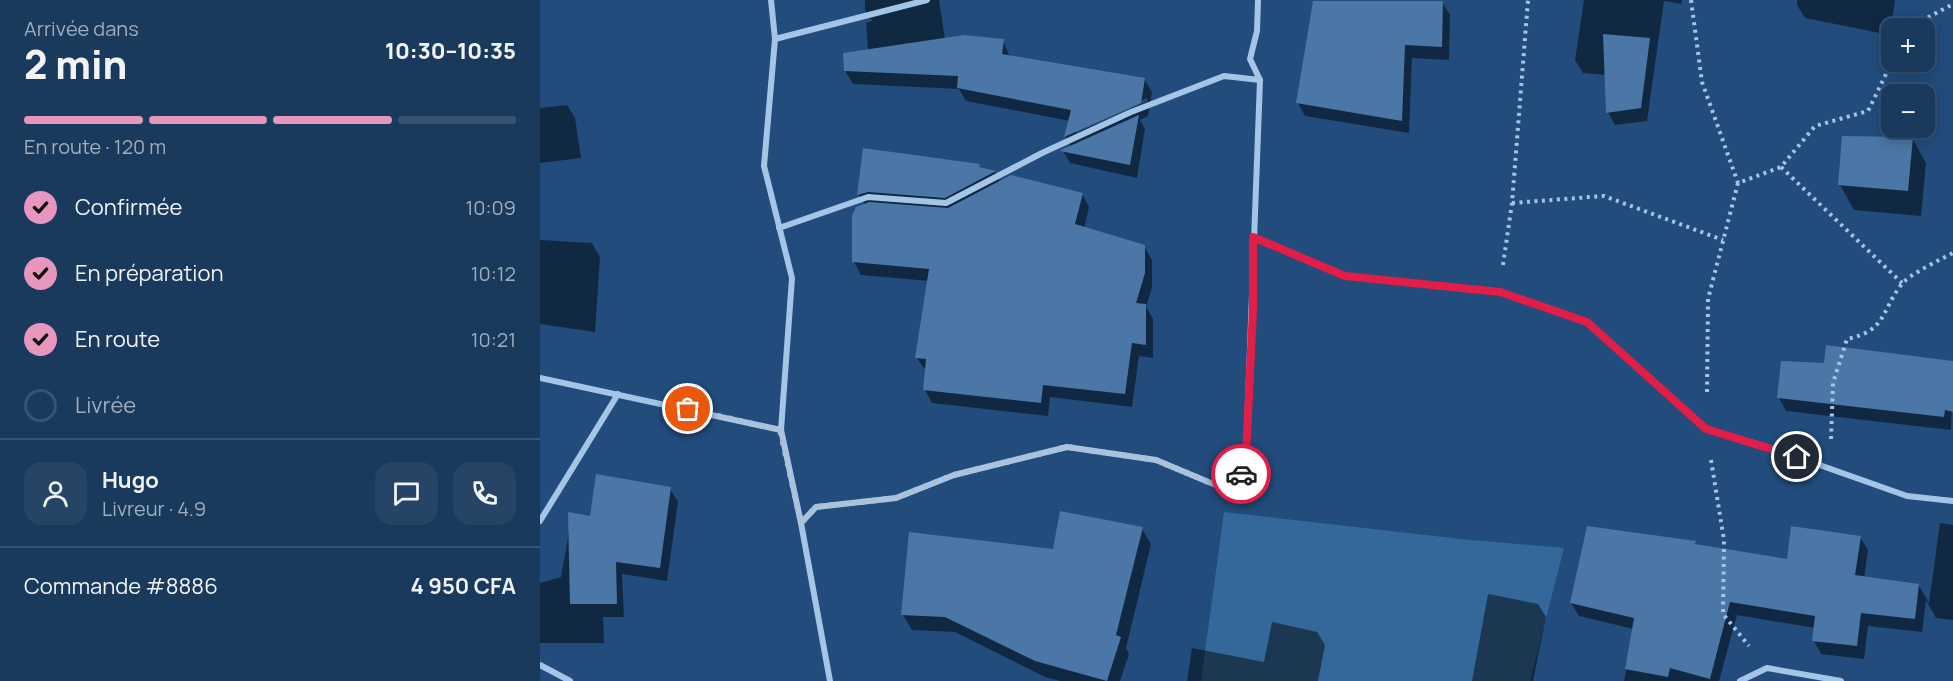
<!DOCTYPE html>
<html lang="fr">
<head>
<meta charset="utf-8">
<style>
	body { margin:0; font-family:Manrope,sans-serif; background:#264466; color:#f1f3f6; height:100vh; display:flex; flex-direction:column; font-size:22px; white-space:nowrap }
	* { box-sizing:border-box; margin:0 }
	p { font-size:20px; color:#9facbc }
	.icon { flex:none; width:33px; height:33px; fill:none; stroke:currentColor; stroke-width:2; stroke-linecap:round; stroke-linejoin:round }
	.map { position:relative; flex:1; overflow:hidden }
	.details { display:flex; flex-direction:column; background:#19395d; width:540px }
	.details>* { flex:none }
	.controls { position:absolute; left:1341px; top:18px; display:grid; gap:12px }
	.controls a { display:grid; place-items:center; width:54px; height:54px; border-radius:12px; background:#19395d; box-shadow:0 3px 15px #0003,0 0 0 2px #375372; font-size:30px }
	.pin { position:absolute; display:grid; place-items:center; width:51px; height:51px; color:#fff; margin:-26px; border:3px solid #fff; border-radius:50%; box-shadow:0 2px 6px #0007 }
	.courier { position:absolute; display:grid; place-items:center; width:60px; height:60px; margin:-30px; border:4px solid #e11d48; border-radius:50%; background:#fff; color:#222; box-shadow:0 2px 8px #0007 }
	.summary em { font-style:normal; font-weight:800 }
	.summary div { display:flex; flex-direction:column-reverse }
	.summary { display:flex; align-items:center; justify-content:space-between; height:102px; padding:0 24px }
	h1 { font-size:39px; font-weight:800; line-height:45px }
	.bar { display:grid; grid-template-columns:repeat(4,1fr); gap:9px 6px; align-content:center; height:72px; padding:0 24px }
	.bar i { height:8px; border-radius:4px; background:#375372 }
	.bar .selected { background:#e797bd }
	.bar p { grid-column:span 4 }
	.line { display:flex; align-items:center; gap:15px; padding:0 24px; border-top:2px solid #375372 }
	.line div { flex:1 }
	.round { display:grid; place-items:center; flex:none; width:63px; height:63px; border-radius:18px; background:#264466 }
	ol { padding:0 24px; list-style:none }
	li { display:flex; align-items:center; gap:18px; height:66px }
	li p { margin-inline-start:auto }
	li .icon { padding:6px; border-radius:50%; background:#e797bd; color:#111; stroke-width:4 }
	li:last-child { color:#9facbc }
	li i { width:33px; height:33px; border:3px solid #375372; border-radius:50% }
	main { display:flex; flex:1; min-height:0 }
	.map>svg:first-child { display:block }
	.green { fill:#34679a }
	.shadow { fill:#0007; fill-rule:evenodd }
	.building { fill:#4a77a5 }
	.lines { fill:none; stroke-linecap:round; stroke-linejoin:round }
	.path { stroke:#a4c5e6; stroke-width:4; stroke-dasharray:3 4.5; stroke-linecap:butt }
	.minor { stroke:#a4c5e6; stroke-width:6 }
	.done { stroke:#b1c0d1; stroke-width:6; stroke-dasharray:0 10.8 }
	.route { stroke:#e11d48; stroke-width:8 }
</style>
</head>
<body>
<main>
<section class="details">
<div class="summary"><div><h1>2 min</h1><p>Arrivée dans</p></div><em>10:30–10:35</em></div>
<div class="bar"><i class="selected"></i><i class="selected"></i><i class="selected"></i><i></i><p>En route · 120 m</p></div>
<ol>
<li><svg class="icon" aria-label="check" viewBox="0 0 24 24"><path d="M5 12l5 5 9-10"/></svg>Confirmée<p>10:09</p></li>
<li><svg class="icon" aria-label="check" viewBox="0 0 24 24"><path d="M5 12l5 5 9-10"/></svg>En préparation<p>10:12</p></li>
<li><svg class="icon" aria-label="check" viewBox="0 0 24 24"><path d="M5 12l5 5 9-10"/></svg>En route<p>10:21</p></li>
<li><i></i>Livrée</li>
</ol>
<div class="line" style="height:108px"><a class="round"><svg class="icon" aria-label="person" viewBox="0 0 24 24"><circle cx="12" cy="8" r="4"/><path d="M4 21q1-7 8-7t8 7"/></svg></a><div><b>Hugo</b><p>Livreur · 4.9</p></div><a class="round"><svg class="icon" aria-label="chat" viewBox="0 0 24 24"><path d="M4 5h16v11H9l-5 4z"/></svg></a><a class="round"><svg class="icon" aria-label="phone" viewBox="0 0 24 24"><path d="M5 4h4l2 5-3 2q2 4 5 5l2-3 5 2v4C11 20 4 13 5 4z"/></svg></a></div>
<div class="line" style="height:78px"><div>Commande #8886</div><b>4 950 CFA</b></div>
</section>
<div class="map">
<svg width="1413" height="681" viewBox="0 0 1413 681">
	<rect width="100%" height="100%" fill="#214c7c"/>
	<path class="green" d="M684,512L921,539L1024,548L990,681H661Z"/>
	<g class="shadow">
		<path d="M325,0H399L405,39L463,41L470,57L604,79L612,92L608,116L600,120L605,129L597,178L530,163L523,151L531,147L526,137L530,121L426,101L419,89L313,84L305,71L328,50L326,23L332,21L325,10ZM607,98L608,101L536,133V130Z"/>
		<path d="M1044,0H1142L1141,4L1124,1L1107,121L1075,125L1068,112L1066,75L1043,73L1035,60Z"/>
		<path d="M1257,0H1355L1350,35L1265,18L1257,5Z"/>
		<path d="M902,2L910,15L909,60L872,58L869,133L765,116L758,103Z"/>
		<path d="M27,105L35,118L41,158L0,163V108Z"/>
		<path d="M1372,138L1386,163L1381,216L1314,210L1300,185Z"/>
		<path d="M324,149L439,166L441,169L455,172L460,182L542,194L549,207L544,229L604,246L612,260V288L606,307L613,319V358L599,356L592,407L510,397L508,416L392,403L385,390L386,371L376,357L389,281L321,275L314,262L325,205L319,195Z"/>
		<path d="M0,240L52,243L60,257L55,332L0,324Z"/>
		<path d="M1413,368L1411,430L1246,411L1239,398Z"/>
		<path d="M130,489L138,502L127,581L82,574L84,617H63L64,643H0V583L21,577L32,515L51,518Z"/>
		<path d="M1400,523L1413,525V620L1396,618L1386,600L1382,632L1328,626L1324,659L1281,654L1274,641L1275,628L1197,615L1179,681H1084L1094,629L1039,616L1031,603L1155,543L1157,546L1248,561L1320,537L1328,550L1324,578L1379,586L1389,603Z"/>
		<path d="M602,529L611,544L586,648L589,654L580,681H520L505,677L415,632L372,630L363,615L514,551Z"/>
		<path d="M948,594L998,604L1006,617L993,681H932Z"/>
		<path d="M732,622L777,632L785,645L778,681H647L652,648L724,662Z"/>
	</g>
	<g class="building">
		<path d="M773,1H903L902,47L865,45L862,121L756,103Z"/>
		<path d="M1063,34L1110,38L1101,108L1066,113Z"/>
		<path d="M424,35L464,39L462,54L605,78L601,103L524,137L531,110L417,88L418,76L304,71L303,53Z"/>
		<path d="M599,115L590,165L520,151L521,150Z"/>
		<path d="M1302,136L1373,137L1368,191L1298,185Z"/>
		<path d="M323,148L440,164L439,167L456,171L405,198L328,192L317,195Z"/>
		<path d="M471,175L543,193L535,224L605,245V273L596,303L606,304V345L592,343L585,394L503,385L501,403L383,390L386,359L375,358L389,269L312,262V216L316,207L329,202L408,208Z"/>
		<path d="M1286,345L1413,361V412L1405,410L1404,417L1237,398L1241,361L1284,363Z"/>
		<path d="M56,474L131,487L120,568L76,562L77,604H30L28,512L50,516Z"/>
		<path d="M520,511L603,527L576,635L581,637L567,681L495,661L405,617L361,615L369,532L513,549Z"/>
		<path d="M1047,526L1156,541L1155,544L1247,559L1251,526L1321,536L1315,575L1379,584L1375,619L1321,613L1317,646L1272,641L1275,616L1190,602L1170,679L1130,668L1128,677L1085,669L1094,618L1030,603Z"/>
	</g>
	<g class="lines">
		<g class="path">
			<path d="M1151,0L1162,82L1198,183"/>
			<path d="M1368,28L1413,4"/>
			<path d="M1241,167L1362,283"/>
			<path d="M972,203L1064,196L1183,240"/>
			<path d="M963,265L972,203L988,0"/>
			<path d="M1167,392L1168,299L1198,183L1241,167L1275,126L1328,111L1352,62"/>
			<path d="M1291,439L1293,383L1307,339C1347,330 1340,313 1361,285C1368,275 1401,259 1413,253"/>
			<path d="M1171,460L1184,540L1183,614L1209,646"/>
		</g>
		<g class="minor">
			<path d="M231,0L235,39L224,166L252,278L241,430L261,523L290,681"/>
			<path d="M718,0L717,31L710,59L720,80"/>
			<path d="M235,39L387,0"/>
			<path d="M239,228L328,197L406,203L502,153L591,112L684,76L720,80L706,455L699,479L690,491L616,460L527,447L414,475L356,498L276,507L261,523"/>
			<path d="M713,237L805,276L959,292L1047,322L1166,429L1240,451L1367,496L1413,501"/>
			<path d="M0,378L241,430"/>
			<path d="M0,521L78,394"/>
			<path d="M0,665L30,681"/>
			<path d="M1200,681L1227,668L1301,681"/>
		</g>
	</g>
	<g class="lines">
		<path class="done" d="M148,409L240,430L261,523L276,507L356,498L414,475L527,447L616,460L690,491L701,474"/>
		<path class="route" d="M701,474L706,456L713,310V237L805,276L960,292L1047,322L1166,429L1257,457"/>
	</g>
</svg>
<div class="controls">
<a>+</a>
<a>−</a>
</div>
<div class="pin" style="left:148px;top:409px;background:#ea580c"><svg class="icon" aria-label="bag" viewBox="0 0 24 24"><path d="M5 8h14l-1 12H6zM9 8a3 3 0 0 1 6 0"/></svg></div>
<div class="pin" style="left:1257px;top:457px;background:#1f2937"><svg class="icon" aria-label="home" viewBox="0 0 24 24"><path d="M3 11l9-7 9 7M6 9v11h12V9"/></svg></div>
<div class="courier" style="left:701px;top:474px"><svg class="icon" aria-label="car" viewBox="0 0 24 24"><path d="M5 17H2v-5l4-1 3-4h7l3 4 3 1v5h-3M9 17h6M6 11h13"/><circle cx="7" cy="17" r="2"/><circle cx="17" cy="17" r="2"/></svg></div>
</div>
</main>
</body>
</html>
